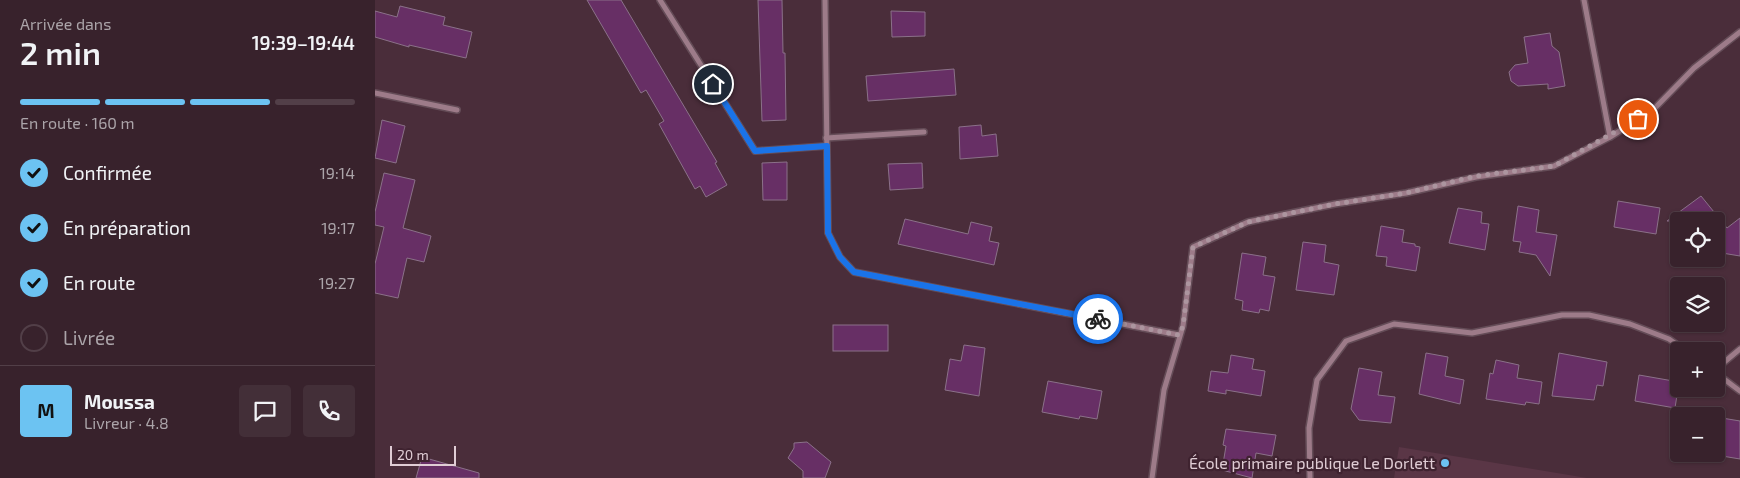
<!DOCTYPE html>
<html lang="fr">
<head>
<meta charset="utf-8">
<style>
	body { margin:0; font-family:"Exo 2",sans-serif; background:#432f38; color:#f1f3f6; height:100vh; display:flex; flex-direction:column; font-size:19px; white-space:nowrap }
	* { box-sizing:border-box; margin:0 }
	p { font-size:16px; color:#aba4a9 }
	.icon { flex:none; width:28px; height:28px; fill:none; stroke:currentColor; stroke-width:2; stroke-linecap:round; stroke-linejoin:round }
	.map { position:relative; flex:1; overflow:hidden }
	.details { display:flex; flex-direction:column; background:#38222c; width:375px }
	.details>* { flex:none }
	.tools { position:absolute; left:1295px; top:212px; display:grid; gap:10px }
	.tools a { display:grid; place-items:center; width:55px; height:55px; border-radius:5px; background:#38222c; box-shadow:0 1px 4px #0004,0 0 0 1px #523f48; font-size:25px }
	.scale { position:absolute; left:15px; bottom:12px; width:66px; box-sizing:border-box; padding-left:5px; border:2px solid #e0cdd5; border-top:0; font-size:14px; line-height:18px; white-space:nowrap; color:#e0cdd5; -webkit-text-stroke:4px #3f2330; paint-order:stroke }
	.pin { position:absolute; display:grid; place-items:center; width:42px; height:42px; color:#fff; margin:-21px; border:2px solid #fff; border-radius:50%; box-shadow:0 1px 5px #0007 }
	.courier { position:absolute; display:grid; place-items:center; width:50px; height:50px; margin:-25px; border:4px solid #1a73e8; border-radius:50%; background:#fff; color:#222; box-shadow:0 1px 6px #0007 }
	.head em { font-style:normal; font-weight:600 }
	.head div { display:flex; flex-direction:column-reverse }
	.head { display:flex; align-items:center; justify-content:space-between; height:85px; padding:0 20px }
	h1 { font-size:32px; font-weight:600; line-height:38px }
	.bar { display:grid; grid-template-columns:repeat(4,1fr); gap:8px 5px; align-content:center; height:60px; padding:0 20px }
	.bar i { height:6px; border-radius:4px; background:#523f48 }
	.bar .current { background:#6cc3f2 }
	.bar p { grid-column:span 4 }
	.line { display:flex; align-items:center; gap:12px; padding:0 20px; border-top:1px solid #523f48 }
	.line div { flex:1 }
	.round { display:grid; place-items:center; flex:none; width:52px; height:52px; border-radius:5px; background:#432f38 }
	ol { padding:0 20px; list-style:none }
	li { display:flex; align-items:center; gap:15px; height:55px }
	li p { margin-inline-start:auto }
	li .icon { padding:5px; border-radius:50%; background:#6cc3f2; color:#111; stroke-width:4 }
	li:last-child { color:#aba4a9 }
	li i { width:28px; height:28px; border:2px solid #523f48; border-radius:50% }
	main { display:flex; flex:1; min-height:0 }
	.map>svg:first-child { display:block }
	.built { fill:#5a3646 }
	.building { fill:#672f65; stroke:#8b7189 }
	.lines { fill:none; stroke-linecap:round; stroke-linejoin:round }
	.street-casing { stroke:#644c57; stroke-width:8 }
	.street { stroke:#9d7b89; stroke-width:5 }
	.done { stroke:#ac959f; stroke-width:5; stroke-dasharray:0 9 }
	.route { stroke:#1a73e8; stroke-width:6 }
	.poi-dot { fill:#6cc3f2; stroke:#3f2330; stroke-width:2 }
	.labels { text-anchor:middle; stroke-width:4.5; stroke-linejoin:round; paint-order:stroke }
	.poi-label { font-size:16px; fill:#e0cdd5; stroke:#3f2330; text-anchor:end }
</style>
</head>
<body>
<main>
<section class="details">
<div class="head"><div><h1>2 min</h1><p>Arrivée dans</p></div><em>19:39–19:44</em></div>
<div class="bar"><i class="current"></i><i class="current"></i><i class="current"></i><i></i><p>En route · 160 m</p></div>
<ol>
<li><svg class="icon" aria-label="check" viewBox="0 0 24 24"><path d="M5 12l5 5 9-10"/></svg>Confirmée<p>19:14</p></li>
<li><svg class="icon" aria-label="check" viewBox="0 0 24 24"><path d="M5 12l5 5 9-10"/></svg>En préparation<p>19:17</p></li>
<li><svg class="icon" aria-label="check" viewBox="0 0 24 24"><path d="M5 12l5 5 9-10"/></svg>En route<p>19:27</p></li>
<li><i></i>Livrée</li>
</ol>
<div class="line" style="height:90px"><b class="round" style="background:#6cc3f2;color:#111">M</b><div><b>Moussa</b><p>Livreur · 4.8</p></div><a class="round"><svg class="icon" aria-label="chat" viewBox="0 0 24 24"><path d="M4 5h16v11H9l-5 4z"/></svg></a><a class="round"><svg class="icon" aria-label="phone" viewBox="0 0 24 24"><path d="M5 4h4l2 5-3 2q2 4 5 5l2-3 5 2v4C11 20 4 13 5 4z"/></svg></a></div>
</section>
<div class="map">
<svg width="1365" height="478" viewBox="0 0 1365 478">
	<rect width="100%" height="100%" fill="#4a2d3a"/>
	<path class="built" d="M1024,447L1212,478H1019Z"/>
	<g class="building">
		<path d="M212,0H246L342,162L340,163L352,185L331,197L325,186L320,189L284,124L289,121L271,90L266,93Z"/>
		<path d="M383,0H407L408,53H410L411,120L387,121Z"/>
		<path d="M25,6L70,17L68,25L97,32L91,58L34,45V47L0,37V11L22,17Z"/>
		<path d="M516,11L550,12V36L517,37Z"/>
		<path d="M1175,33L1177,46L1184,52L1190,86L1173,89V84L1143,86L1136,81L1134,72L1140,65L1153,63L1149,37Z"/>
		<path d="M579,69L581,95L493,101L491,76Z"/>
		<path d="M7,120L30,126L21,163L0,158Z"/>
		<path d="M606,125L607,136L621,134L623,156L585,159L584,127Z"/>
		<path d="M412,162V200H388L387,163Z"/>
		<path d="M547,163L548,188L515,190L513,164Z"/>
		<path d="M9,173L40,180L28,228L56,236L49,262L32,258L23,298L0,293V264L9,227L0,225V212Z"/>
		<path d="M1326,196L1352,228L1365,218V256L1341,252V221H1292Z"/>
		<path d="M1243,201L1285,208L1281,234L1239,227Z"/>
		<path d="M1143,206L1164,210L1161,232L1182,235L1175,276L1161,255L1144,252L1146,242L1138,241Z"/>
		<path d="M1083,208L1107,212L1106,223L1114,224L1110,250L1074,243Z"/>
		<path d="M530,219L593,234L596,222L617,227L614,241L624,243L619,265L523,244Z"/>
		<path d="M1006,226L1029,230L1027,242L1040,244V246L1045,247L1041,271L1011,266L1012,257L1001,256Z"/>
		<path d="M928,242L951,245L949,262L964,265L959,295L921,290Z"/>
		<path d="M867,253L891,257L888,275L900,277L894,311L885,309L884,313L867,310L868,301L860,299Z"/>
		<rect x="458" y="325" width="55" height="26"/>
		<path d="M589,345L610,348L604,396L570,390L575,359L586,361Z"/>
		<path d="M1051,353L1073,357L1070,376L1089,380L1085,404L1044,394Z"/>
		<path d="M1184,353L1232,362L1228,386L1222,385L1219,400L1177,396Z"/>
		<path d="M856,355L879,359L877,369L890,371L886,396L851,390V394L833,391L836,371L853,373Z"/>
		<path d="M1121,360L1144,365L1142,378L1167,382L1164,404L1151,402L1150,405L1111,399L1115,373L1118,374Z"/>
		<path d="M984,368L1007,372L1003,395L1020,397L1016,423L984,420L976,409Z"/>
		<path d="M1264,375L1304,382L1300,408L1260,401Z"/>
		<path d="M673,381L727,391L722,419L705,416L704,419L667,412Z"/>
		<path d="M1341,417L1365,421V459L1341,455Z"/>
		<path d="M851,429L901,435L897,456L881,453L877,478L847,470L851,446L848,445Z"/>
		<path d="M432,442L456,462L450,478H428V471L413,458L419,448V443Z"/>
		<path d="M47,457L104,473V478H41Z"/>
	</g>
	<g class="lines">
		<defs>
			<g id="street">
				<path d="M285,0L380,151L451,146"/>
				<path d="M450,0L453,233L465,257L479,272L804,335"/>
				<path d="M1209,0L1235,137"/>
				<path d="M0,93L82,110"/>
				<path d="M451,138L549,132"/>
				<path d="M1341,369L1365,349"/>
				<path d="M1341,373L1365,391"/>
				<path d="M777,478L789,390L808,326L818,247L873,222L960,204L1031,193L1101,177L1179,166L1235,137L1277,111L1319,68L1365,32"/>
				<path d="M935,478L934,428L942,380L971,341L1019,324L1097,333L1187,315H1214L1255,324L1294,339L1311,351"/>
			</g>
		</defs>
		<use href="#street" class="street-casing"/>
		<use href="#street" class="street"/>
	</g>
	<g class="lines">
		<path class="done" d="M723,319L804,335L808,326L818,247L873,222L960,204L1031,193L1101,176L1179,166L1263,119"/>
		<path class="route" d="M338,84L380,151L452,146L453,233L465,257L479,272L723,319"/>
	</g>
	<circle class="poi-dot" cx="1070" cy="463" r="5"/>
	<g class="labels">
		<g class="poi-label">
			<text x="1060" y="469">École primaire publique Le Dorlett</text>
		</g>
	</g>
</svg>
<div class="tools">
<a><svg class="icon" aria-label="locate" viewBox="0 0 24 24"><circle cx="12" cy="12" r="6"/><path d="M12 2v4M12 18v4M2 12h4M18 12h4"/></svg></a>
<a><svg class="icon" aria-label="layers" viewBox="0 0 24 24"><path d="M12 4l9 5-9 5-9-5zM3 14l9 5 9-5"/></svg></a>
<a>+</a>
<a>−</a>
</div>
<div class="scale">20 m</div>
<div class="pin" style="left:1263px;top:119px;background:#ea580c"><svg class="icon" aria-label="bag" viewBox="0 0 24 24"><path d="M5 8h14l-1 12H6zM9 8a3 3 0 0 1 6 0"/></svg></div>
<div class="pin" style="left:338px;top:84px;background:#1f2937"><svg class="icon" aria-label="home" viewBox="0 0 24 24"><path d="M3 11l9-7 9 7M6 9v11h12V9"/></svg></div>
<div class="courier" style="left:723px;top:319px"><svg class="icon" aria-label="bike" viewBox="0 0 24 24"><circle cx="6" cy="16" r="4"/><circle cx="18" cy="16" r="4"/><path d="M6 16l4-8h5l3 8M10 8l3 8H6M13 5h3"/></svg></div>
</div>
</main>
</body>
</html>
